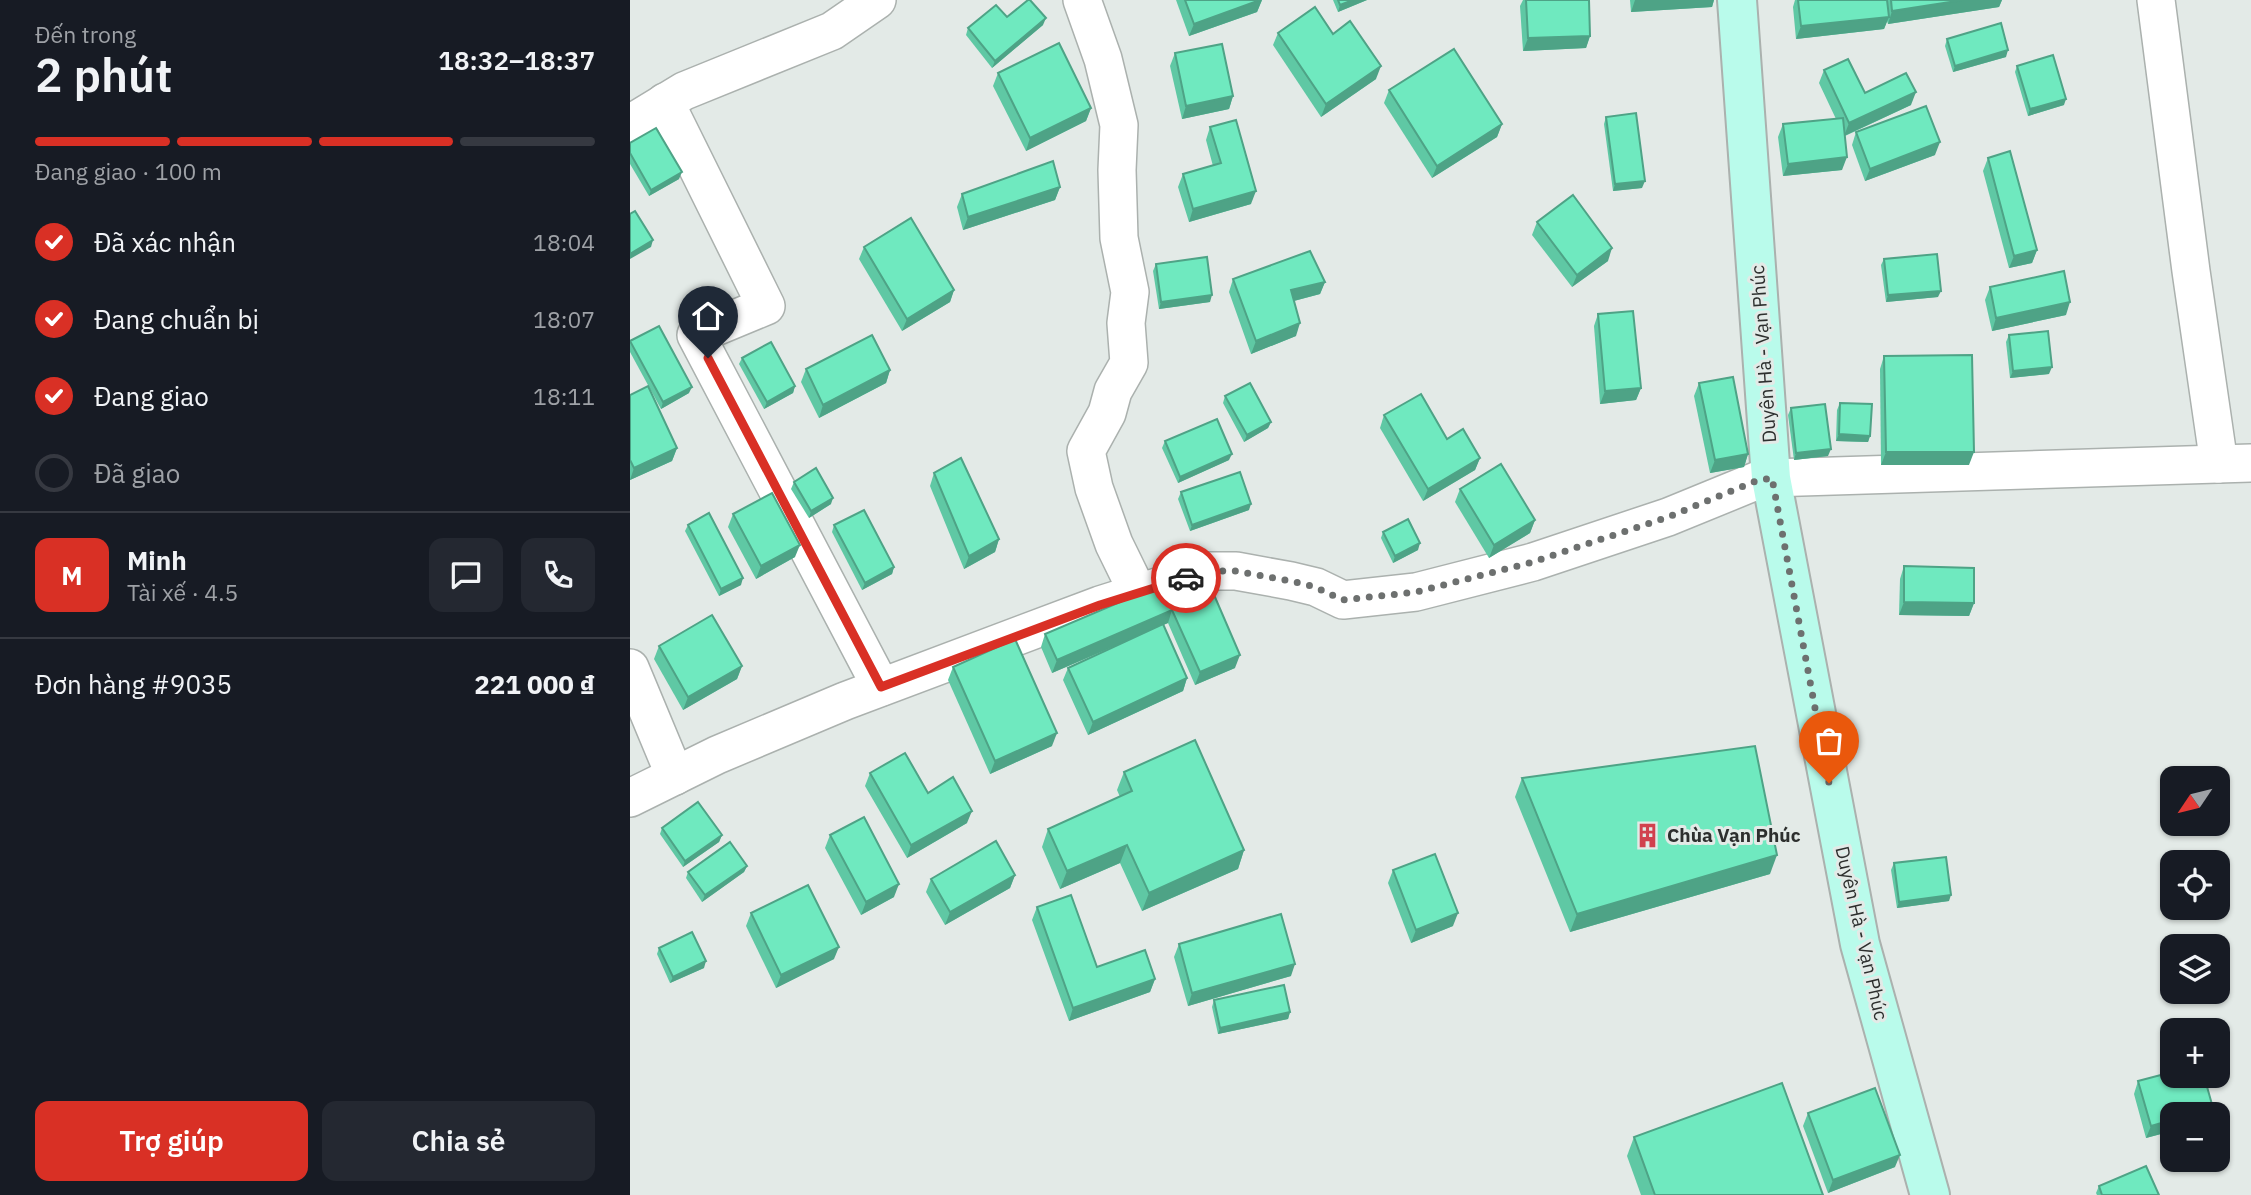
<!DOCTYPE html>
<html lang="vi">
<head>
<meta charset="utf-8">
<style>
	body { margin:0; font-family:"IBM Plex Sans",sans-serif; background:#242831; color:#f1f3f6; height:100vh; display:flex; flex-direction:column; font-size:26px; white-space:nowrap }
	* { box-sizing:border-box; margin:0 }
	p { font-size:23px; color:#9ea1a6 }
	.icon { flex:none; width:38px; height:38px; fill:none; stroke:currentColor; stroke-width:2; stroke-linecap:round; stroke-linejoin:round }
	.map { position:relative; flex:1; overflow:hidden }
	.panel { display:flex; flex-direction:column; background:#171b24; width:630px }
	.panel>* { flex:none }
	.needle { width:46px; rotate:235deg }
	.buttons { position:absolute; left:1530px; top:766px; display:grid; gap:14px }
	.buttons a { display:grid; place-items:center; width:70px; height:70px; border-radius:14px; background:#171b24; box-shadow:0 2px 5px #0004; font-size:35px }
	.pin { position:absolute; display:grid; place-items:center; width:60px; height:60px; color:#fff; margin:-72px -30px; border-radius:50% 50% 50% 0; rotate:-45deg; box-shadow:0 0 7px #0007 }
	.pin .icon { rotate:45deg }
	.courier { position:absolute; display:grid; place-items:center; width:70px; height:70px; margin:-35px; border:5px solid #d93025; border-radius:50%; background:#fff; color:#222; box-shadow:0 2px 9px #0007 }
	.headline em { font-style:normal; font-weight:600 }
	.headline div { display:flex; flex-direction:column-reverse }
	.headline { display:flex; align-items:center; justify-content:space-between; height:119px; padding:0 35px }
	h1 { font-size:46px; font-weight:600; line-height:52px }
	.bar { display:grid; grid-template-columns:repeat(4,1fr); gap:10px 7px; align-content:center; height:84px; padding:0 35px }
	.bar i { height:9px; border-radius:5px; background:#363941 }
	.bar .active { background:#d93025 }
	.bar p { grid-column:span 4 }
	.line { display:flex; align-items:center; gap:18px; padding:0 35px; border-top:2px solid #363941 }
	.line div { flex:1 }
	.round { display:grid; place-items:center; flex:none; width:74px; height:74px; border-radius:14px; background:#242831 }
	ol { padding:0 35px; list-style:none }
	li { display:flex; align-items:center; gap:21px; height:77px }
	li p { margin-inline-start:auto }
	li .icon { padding:7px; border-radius:50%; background:#d93025; color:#fff; stroke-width:4 }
	li:last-child { color:#9ea1a6 }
	li i { width:38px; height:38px; border:4px solid #363941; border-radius:50% }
	.primary-button { display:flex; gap:14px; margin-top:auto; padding:14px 35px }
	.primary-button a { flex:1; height:80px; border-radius:14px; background:#d93025; color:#fff; font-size:28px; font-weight:600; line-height:80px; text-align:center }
	.primary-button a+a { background:#242831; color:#f1f3f6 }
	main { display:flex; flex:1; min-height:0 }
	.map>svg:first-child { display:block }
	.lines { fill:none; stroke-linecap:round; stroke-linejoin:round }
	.street-casing { stroke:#abb1ae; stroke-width:40 }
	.secondary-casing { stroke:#abb1ae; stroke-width:42 }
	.street { stroke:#fff; stroke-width:37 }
	.secondary { stroke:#b9fbeb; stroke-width:38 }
	.wall { fill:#5fc8a4 }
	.shaded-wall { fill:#4ea386 }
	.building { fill:#6fe9bf; stroke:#4ea386; stroke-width:2 }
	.done { stroke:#6d706f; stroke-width:7; stroke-dasharray:0 12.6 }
	.route { stroke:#d93025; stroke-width:9 }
	.labels { text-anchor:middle; stroke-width:6; stroke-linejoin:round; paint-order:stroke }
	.street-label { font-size:19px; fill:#2d2f2e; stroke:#e3eae7 }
	.poi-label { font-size:19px; font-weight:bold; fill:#2d2f2e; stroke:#e3eae7; text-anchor:start }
</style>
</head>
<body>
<main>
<section class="panel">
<div class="headline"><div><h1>2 phút</h1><p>Đến trong</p></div><em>18:32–18:37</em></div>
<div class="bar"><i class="active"></i><i class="active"></i><i class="active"></i><i></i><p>Đang giao · 100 m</p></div>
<ol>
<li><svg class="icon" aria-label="check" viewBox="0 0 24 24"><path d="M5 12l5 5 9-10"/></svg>Đã xác nhận<p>18:04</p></li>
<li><svg class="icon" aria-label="check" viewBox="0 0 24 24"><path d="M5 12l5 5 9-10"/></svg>Đang chuẩn bị<p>18:07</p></li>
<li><svg class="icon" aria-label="check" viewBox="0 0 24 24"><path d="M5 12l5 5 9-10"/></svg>Đang giao<p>18:11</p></li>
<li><i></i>Đã giao</li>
</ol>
<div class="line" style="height:126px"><b class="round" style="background:#d93025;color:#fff">M</b><div><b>Minh</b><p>Tài xế · 4.5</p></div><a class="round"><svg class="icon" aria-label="chat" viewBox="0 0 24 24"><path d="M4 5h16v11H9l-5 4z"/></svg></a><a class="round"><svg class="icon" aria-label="phone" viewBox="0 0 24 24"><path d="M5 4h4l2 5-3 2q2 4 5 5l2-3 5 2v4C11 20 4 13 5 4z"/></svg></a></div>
<div class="line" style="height:91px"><div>Đơn hàng #9035</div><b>221 000 ₫</b></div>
<div class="primary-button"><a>Trợ giúp</a><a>Chia sẻ</a></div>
</section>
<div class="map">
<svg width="1621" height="1195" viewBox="0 0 1621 1195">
	<rect width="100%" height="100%" fill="#e3eae7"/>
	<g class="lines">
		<defs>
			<g id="street">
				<path d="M452,0L473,59L489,125L487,170L489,238L500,292L496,323L499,363L483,391L477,413L456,451L464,488L484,544L508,593"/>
				<path d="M1526,0L1561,271L1589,464"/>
				<path d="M35,102L136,306L66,335L251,687"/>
				<path d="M0,124L54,91L202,31L247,0"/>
				<path d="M0,668L45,776"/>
				<path d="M0,798L87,755L215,701L470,605L578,571H606L661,581L686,587L713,600L786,592L903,562L1038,517L1126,481L1141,478L1621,463"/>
			</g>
			<path id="secondary" d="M1107,0L1141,478L1230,944L1300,1195"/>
		</defs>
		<use href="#street" class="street-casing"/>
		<use href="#secondary" class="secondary-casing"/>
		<use href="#street" class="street"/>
		<use href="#secondary" class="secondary"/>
	</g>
	<g class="wall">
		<path d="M546,0H632L627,12L559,36Z"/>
		<path d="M703,0H737L708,12Z"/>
		<path d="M893,0H959L960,36L956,48L893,51L890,6Z"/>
		<path d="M1000,0H1084L1082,7L1001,12Z"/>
		<path d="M1165,0H1372L1369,7L1258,24L1257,21L1254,29L1166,39L1163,7Z"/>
		<path d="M377,17L413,25L362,68L336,35L338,28Z"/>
		<path d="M648,33L703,34L746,79L691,117L643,45Z"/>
		<path d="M1317,39L1376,57L1323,72L1315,46Z"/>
		<path d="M545,53L603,96L599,109L552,119L540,66Z"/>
		<path d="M1387,66L1434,105L1398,116L1385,72Z"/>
		<path d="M1194,70L1235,93L1281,105L1215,136L1212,170L1153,176L1148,137L1153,124L1206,119L1189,83Z"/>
		<path d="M368,73L461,108L456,121L396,151L363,86Z"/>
		<path d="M759,90L872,124L867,137L802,178L754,103Z"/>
		<path d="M976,117L1012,188L983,191L974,124Z"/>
		<path d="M580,127L621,204L559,222L548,187L553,174L583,166L576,140Z"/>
		<path d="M1226,132L1305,155L1235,181L1222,145Z"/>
		<path d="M0,143L49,179L19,196L0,164Z"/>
		<path d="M1358,158L1407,250L1402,263L1379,268L1353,171Z"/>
		<path d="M430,187L425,200L333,230L327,207L332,194Z"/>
		<path d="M907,222L978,261L942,287L902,235Z"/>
		<path d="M234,247L324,290L320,302L272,331L229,259Z"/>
		<path d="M1254,259L1308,297L1256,302L1251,265Z"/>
		<path d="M526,264L580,302L529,309L523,271Z"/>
		<path d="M603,279L695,282L690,294L664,301L666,336L621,354L599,292Z"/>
		<path d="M1360,287L1436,315L1362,331L1355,300Z"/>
		<path d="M968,314L1011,388L1006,400L970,404L964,326Z"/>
		<path d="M1379,335L1419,374L1380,378L1376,342Z"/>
		<path d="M0,341L59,393L31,409L0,352Z"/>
		<path d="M1254,356L1339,465H1251L1250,369Z"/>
		<path d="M112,358L165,386L163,393L134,409L109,364Z"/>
		<path d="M176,369L260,370L256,383L189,418L171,382Z"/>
		<path d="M1069,383L1118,454L1114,467L1080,473L1064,396Z"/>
		<path d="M0,395L47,448L42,461L0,480Z"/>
		<path d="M595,396L641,422L638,428L614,442L593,403Z"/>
		<path d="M1210,403L1240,436L1238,442L1206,441L1207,410Z"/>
		<path d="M1161,408L1198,456L1164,460L1158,415Z"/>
		<path d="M754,415L817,439L850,458L845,470L793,501L750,428Z"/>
		<path d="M535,441L599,460L548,483L532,448Z"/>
		<path d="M304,473L369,539L365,552L334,569L300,486Z"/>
		<path d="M164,482L201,504L179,518L161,489Z"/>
		<path d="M830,489L905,520L900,533L859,558L825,502Z"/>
		<path d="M551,492L619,510L560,531L548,499Z"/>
		<path d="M103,514L165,557L126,579L98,527Z"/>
		<path d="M58,525L111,585L89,596L55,531Z"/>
		<path d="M204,525L264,567L262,574L232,590L202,532Z"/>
		<path d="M753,532L788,550L763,563L751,538Z"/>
		<path d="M1274,566L1344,603L1339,616L1269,615L1270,579Z"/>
		<path d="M572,567L605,668L565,685L538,623L533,625L557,678L553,691L458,735L433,680L438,668L506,637L422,673L411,647L415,634Z"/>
		<path d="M29,646L112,666L107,679L53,710L24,659Z"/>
		<path d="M323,667L422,746L360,774L318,680Z"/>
		<path d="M494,772L614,850L608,869L512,911L490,863L430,889L412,847L418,829L490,797L487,790Z"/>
		<path d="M240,773L298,793L337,823L277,858L235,786Z"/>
		<path d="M892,778L1140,874L940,932L885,797Z"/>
		<path d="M32,828L92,835L89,842L53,867L30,834Z"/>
		<path d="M200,835L264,897L231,915L195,848Z"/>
		<path d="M1264,863L1319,901L1267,908L1261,870Z"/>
		<path d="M117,866L114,872L72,902L56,878L58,872Z"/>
		<path d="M763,870L823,926L781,943L758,883Z"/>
		<path d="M385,875L380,888L315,925L296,892L301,879Z"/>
		<path d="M407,907L467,967L525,979L520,992L439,1021L402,920Z"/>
		<path d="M121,913L204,959L146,988L116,926Z"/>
		<path d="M549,944L661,976L558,1006L544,957Z"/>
		<path d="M29,948L74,968L40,983L27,954Z"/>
		<path d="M584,1000L660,1012L658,1019L588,1034L582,1007Z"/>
		<path d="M1508,1081L1583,1108L1581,1115H1542V1131L1516,1138L1504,1094Z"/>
		<path d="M1178,1113L1265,1167L1198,1193L1173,1126Z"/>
		<path d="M1004,1137L1193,1195H1011L997,1156Z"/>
		<path d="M1469,1186L1529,1195H1467L1466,1193Z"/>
	</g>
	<g class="shaded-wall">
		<path d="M630,0H632L627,12L559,36L564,24Z"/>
		<path d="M723,0H737L708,12L710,5Z"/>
		<path d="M1005,0H1084L1082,7L1001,12Z"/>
		<path d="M1333,0H1372L1369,7L1258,24L1262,11Z"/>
		<path d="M1259,17L1254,29L1166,39L1171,26Z"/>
		<path d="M416,18L413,25L362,68L365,61Z"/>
		<path d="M960,36L956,48L893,51L898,38Z"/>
		<path d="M1378,50L1376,57L1323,72L1325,66Z"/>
		<path d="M751,66L746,79L691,117L696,104Z"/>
		<path d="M1286,92L1281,105L1214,136L1219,123Z"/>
		<path d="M603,96L599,109L552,119L556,106Z"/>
		<path d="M1436,99L1434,105L1398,116L1400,109Z"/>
		<path d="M461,108L456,121L396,151L400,138Z"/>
		<path d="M872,124L867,137L802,178L807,166Z"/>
		<path d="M1310,142L1305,155L1235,181L1240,169Z"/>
		<path d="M1217,157L1212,170L1153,176L1158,164Z"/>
		<path d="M52,172L49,179L19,196L21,190Z"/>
		<path d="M1015,181L1012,188L983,191L985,184Z"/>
		<path d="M430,187L425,200L333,230L338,217Z"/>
		<path d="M626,191L621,204L559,222L563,209Z"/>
		<path d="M23,240L21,247L0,259V254Z"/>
		<path d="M982,248L978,261L942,287L947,275Z"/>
		<path d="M1407,250L1402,263L1379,268L1384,256Z"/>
		<path d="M695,282L690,294L656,303L661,290Z"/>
		<path d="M324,290L320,302L272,331L277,319Z"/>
		<path d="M1311,291L1308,297L1256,302L1258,295Z"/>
		<path d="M582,295L580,302L529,309L531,302Z"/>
		<path d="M1440,302L1436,315L1362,331L1366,318Z"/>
		<path d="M670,323L666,336L621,354L626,341Z"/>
		<path d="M1422,367L1419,374L1380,378L1383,371Z"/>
		<path d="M260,370L256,383L189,418L193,405Z"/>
		<path d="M165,386L163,393L134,409L137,402Z"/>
		<path d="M62,387L59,393L31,409L33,402Z"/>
		<path d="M1011,388L1006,400L970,404L975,391Z"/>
		<path d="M641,422L638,428L614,442L617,435Z"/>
		<path d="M1209,434L1240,436L1238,442L1206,441Z"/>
		<path d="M47,448L42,461L0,480L4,468Z"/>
		<path d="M1201,449L1198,456L1164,460L1166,453Z"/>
		<path d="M1256,452H1344L1339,465H1251Z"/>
		<path d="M602,454L599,460L548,483L550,477Z"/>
		<path d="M1118,454L1114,467L1080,473L1085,460Z"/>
		<path d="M850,458L845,470L793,501L798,489Z"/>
		<path d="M203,498L201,504L179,518L181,511Z"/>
		<path d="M621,504L619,510L560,531L562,525Z"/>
		<path d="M905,520L900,533L859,558L864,545Z"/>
		<path d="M369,539L365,552L334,569L339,556Z"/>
		<path d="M790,543L788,550L763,563L765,556Z"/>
		<path d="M170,545L165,557L126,579L131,566Z"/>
		<path d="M264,567L262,574L232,590L235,583Z"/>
		<path d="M113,578L111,585L89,596L91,589Z"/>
		<path d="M1274,602L1344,603L1339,616L1269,615Z"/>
		<path d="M542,610L538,623L422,673L427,660Z"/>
		<path d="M610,655L605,668L565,685L570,672Z"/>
		<path d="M112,666L107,679L53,710L58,697Z"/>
		<path d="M557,678L553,691L458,735L463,722Z"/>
		<path d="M427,733L422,746L360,774L365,761Z"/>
		<path d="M342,811L337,823L277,858L281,845Z"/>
		<path d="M92,835L89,842L53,867L55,861Z"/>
		<path d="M497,845L490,863L430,889L437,871Z"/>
		<path d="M614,850L608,869L512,911L519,893Z"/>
		<path d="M1147,855L1140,874L940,932L947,914Z"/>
		<path d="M117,866L114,872L72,902L75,895Z"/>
		<path d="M385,875L380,888L315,925L320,912Z"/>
		<path d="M269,884L264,897L231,915L236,902Z"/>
		<path d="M1321,895L1319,901L1267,908L1269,902Z"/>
		<path d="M828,913L823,926L781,943L786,930Z"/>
		<path d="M209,947L204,959L146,988L151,975Z"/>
		<path d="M76,961L74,968L40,983L43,977Z"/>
		<path d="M665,964L661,976L558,1006L562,993Z"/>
		<path d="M525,979L520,992L439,1021L443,1008Z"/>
		<path d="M660,1012L658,1019L588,1034L590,1028Z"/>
		<path d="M1583,1108L1581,1115H1560Z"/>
		<path d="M1542,1120V1131L1516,1138L1521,1126Z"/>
		<path d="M1270,1155L1265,1167L1198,1193L1203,1180Z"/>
	</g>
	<g class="building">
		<path d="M398,0H400L416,18L365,61L338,28L366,5L377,17Z"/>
		<path d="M555,0H630L564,24Z"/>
		<path d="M708,0H723L710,5Z"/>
		<path d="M896,0H959L960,36L898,38Z"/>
		<path d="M1168,0H1257L1259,17L1171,26Z"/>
		<path d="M1261,0H1333L1262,11Z"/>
		<path d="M685,7L703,34L720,21L751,66L696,104L648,33Z"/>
		<path d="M1371,23L1378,50L1325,66L1317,39Z"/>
		<path d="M429,43L461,108L400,138L368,73Z"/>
		<path d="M592,44L603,96L556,106L545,53Z"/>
		<path d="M824,49L872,124L807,166L759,90Z"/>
		<path d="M1423,55L1436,99L1400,109L1387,66Z"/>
		<path d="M1218,59L1235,93L1276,73L1286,92L1219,123L1194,70Z"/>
		<path d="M1296,106L1310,142L1240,169L1226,132Z"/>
		<path d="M1006,113L1015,181L985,184L976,117Z"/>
		<path d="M1213,118L1217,157L1158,164L1153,124Z"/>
		<path d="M606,120L626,191L563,209L553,174L591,163L580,127Z"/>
		<path d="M26,128L52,172L21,190L0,153V143Z"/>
		<path d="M1380,151L1407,250L1384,256L1358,158Z"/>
		<path d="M423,161L430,187L338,217L332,194Z"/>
		<path d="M943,195L982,248L947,275L907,222Z"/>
		<path d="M5,211L23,240L0,254V214Z"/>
		<path d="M281,218L324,290L277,319L234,247Z"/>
		<path d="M680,251L695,282L661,290L670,323L626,341L603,279Z"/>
		<path d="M1307,254L1311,291L1258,295L1254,259Z"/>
		<path d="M577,257L582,295L531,302L526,264Z"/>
		<path d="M1434,271L1440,302L1366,318L1360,287Z"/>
		<path d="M1003,311L1011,388L975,391L968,314Z"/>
		<path d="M29,326L62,387L33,402L0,341Z"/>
		<path d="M1418,331L1422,367L1383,371L1379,335Z"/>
		<path d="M242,335L260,370L193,405L176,369Z"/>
		<path d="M141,342L165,386L137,402L112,358Z"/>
		<path d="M1342,355L1344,452H1256L1254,356Z"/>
		<path d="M1103,377L1118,454L1085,460L1069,383Z"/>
		<path d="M620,383L641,422L617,435L595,396Z"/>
		<path d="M18,386L47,448L4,468L0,460V395Z"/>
		<path d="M791,394L817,439L833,429L850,458L798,489L754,415Z"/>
		<path d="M1210,403L1242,404L1240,436L1209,434Z"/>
		<path d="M1195,404L1201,449L1166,453L1161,408Z"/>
		<path d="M587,419L602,454L550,477L535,441Z"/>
		<path d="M331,458L369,539L339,556L304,473Z"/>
		<path d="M871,464L905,520L864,545L830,489Z"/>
		<path d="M186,468L203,498L181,511L164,482Z"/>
		<path d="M610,472L621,504L562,525L551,492Z"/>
		<path d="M142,493L170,545L131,566L103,514Z"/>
		<path d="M234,510L264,567L235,583L204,525Z"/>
		<path d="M79,513L113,578L91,589L58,525Z"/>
		<path d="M778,519L790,543L765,556L753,532Z"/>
		<path d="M1274,566L1344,568V603L1274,602Z"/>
		<path d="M572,567L610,655L570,672L542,610L427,660L415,634Z"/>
		<path d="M82,615L112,666L58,697L29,646Z"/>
		<path d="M533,624L557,678L463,722L438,668Z"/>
		<path d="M385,639L427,733L365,761L323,667Z"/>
		<path d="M565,740L614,850L519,893L497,845L437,871L418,829L502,791L494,772Z"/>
		<path d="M1125,746L1147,855L947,914L892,778Z"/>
		<path d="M275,753L298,793L323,777L342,811L281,845L240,773Z"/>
		<path d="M68,802L92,835L55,861L32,828Z"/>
		<path d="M234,817L269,884L236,902L200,835Z"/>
		<path d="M366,841L385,875L320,912L301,879Z"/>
		<path d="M100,842L117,866L75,895L58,872Z"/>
		<path d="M805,854L828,913L786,930L763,870Z"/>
		<path d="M1316,857L1321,895L1269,902L1264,863Z"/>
		<path d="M178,885L209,947L151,975L121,913Z"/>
		<path d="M441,895L467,967L515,950L525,979L443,1008L407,907Z"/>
		<path d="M651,914L665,964L562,993L549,944Z"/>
		<path d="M62,932L76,961L43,977L29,948Z"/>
		<path d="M654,985L660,1012L590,1028L584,1000Z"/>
		<path d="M1542,1072V1076H1574L1583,1108L1560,1115H1542V1120L1521,1126L1508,1081Z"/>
		<path d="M1152,1083L1193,1195H1025L1004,1137Z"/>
		<path d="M1245,1088L1270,1155L1203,1180L1178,1113Z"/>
		<path d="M1516,1166L1529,1195H1472L1469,1186Z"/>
	</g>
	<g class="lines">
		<path class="done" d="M556,578L578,571H606L661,581L685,587L713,600L786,592L903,562L1038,517L1126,481L1142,478L1199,783"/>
		<path class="route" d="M78,358L251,687L470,605L556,578"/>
	</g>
	<defs>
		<symbol id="building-bare" viewBox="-9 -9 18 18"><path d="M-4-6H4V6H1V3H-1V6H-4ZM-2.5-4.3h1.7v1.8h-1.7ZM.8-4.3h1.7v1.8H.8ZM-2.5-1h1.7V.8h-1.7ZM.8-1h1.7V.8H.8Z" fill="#d1414e" stroke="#e3eae7" stroke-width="2.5" paint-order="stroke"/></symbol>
	</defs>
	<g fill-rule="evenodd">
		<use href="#building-bare" x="1000" y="818" width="35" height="35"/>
	</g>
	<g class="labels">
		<g class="street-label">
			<text transform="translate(1133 354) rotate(-94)" y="7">Duyên Hà - Vạn Phúc</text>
			<text transform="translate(1232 933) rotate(77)" y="7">Duyên Hà - Vạn Phúc</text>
		</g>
		<g class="poi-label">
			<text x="1037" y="842">Chùa Vạn Phúc</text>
		</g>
	</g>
</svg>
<div class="buttons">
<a><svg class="needle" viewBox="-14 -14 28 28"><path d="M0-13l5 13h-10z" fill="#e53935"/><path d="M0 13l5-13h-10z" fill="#9ea1a6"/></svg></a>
<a><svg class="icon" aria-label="locate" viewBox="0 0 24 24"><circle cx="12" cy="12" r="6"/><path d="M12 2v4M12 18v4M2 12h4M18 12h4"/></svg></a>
<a><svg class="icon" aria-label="layers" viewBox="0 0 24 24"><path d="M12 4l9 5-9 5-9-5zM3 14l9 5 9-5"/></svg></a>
<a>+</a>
<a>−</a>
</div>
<div class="pin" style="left:1199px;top:783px;background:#ea580c"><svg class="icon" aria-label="bag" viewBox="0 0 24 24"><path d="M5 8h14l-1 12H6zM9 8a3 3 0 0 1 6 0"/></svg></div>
<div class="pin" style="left:78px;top:358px;background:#1f2937"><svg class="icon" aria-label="home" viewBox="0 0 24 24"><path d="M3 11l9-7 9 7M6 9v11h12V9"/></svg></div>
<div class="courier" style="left:556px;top:578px"><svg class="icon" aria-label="car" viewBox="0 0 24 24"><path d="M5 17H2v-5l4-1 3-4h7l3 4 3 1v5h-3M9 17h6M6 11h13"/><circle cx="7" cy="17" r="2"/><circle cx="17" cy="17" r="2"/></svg></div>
</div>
</main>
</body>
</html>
